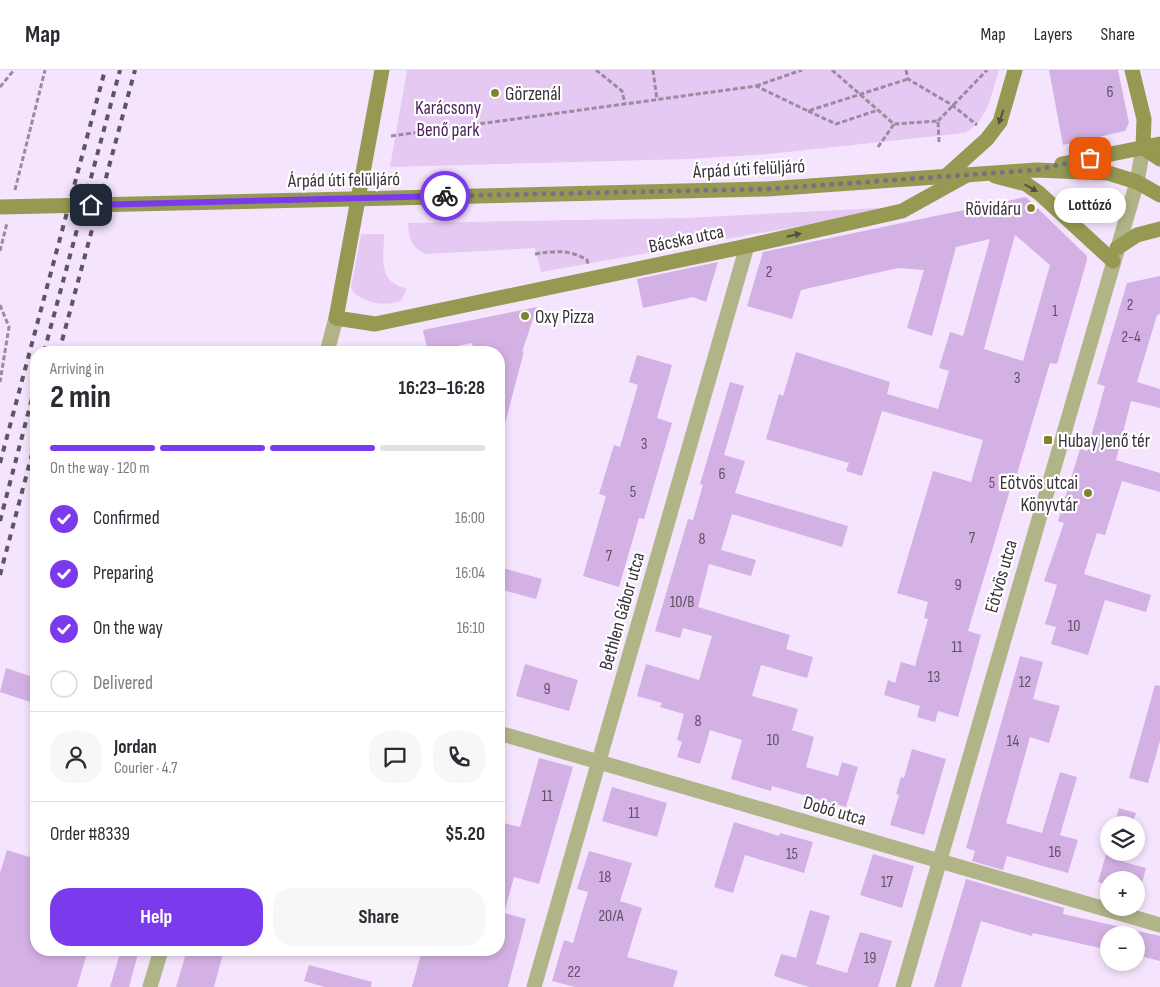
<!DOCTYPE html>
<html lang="en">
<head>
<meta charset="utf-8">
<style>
	body { margin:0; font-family:"Sofia Sans Condensed",sans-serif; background:#f7f7f7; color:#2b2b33; height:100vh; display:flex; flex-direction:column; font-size:19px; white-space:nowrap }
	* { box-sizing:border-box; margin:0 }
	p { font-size:16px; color:#7c7c81 }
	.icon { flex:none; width:28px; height:28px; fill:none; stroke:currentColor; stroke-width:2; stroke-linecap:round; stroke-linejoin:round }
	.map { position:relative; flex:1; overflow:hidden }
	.panel { position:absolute; left:30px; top:276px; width:475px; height:610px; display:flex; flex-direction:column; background:#fff; border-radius:20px; box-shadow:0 2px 8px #0003 }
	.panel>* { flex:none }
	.fabs { position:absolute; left:1100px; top:746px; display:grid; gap:10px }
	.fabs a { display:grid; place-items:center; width:45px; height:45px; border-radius:50%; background:#fff; box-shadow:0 2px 8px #0003; font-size:25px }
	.pin { position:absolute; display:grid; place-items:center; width:42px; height:42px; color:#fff; margin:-21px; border-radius:10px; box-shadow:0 2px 8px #0006 }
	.courier { position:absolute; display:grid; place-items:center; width:50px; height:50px; margin:-25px; border:4px solid #7c3aed; border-radius:50%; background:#fff; color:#222; box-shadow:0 1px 6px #0007 }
	.bubble { position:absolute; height:35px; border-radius:18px; background:#fff; box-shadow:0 2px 8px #0003; font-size:16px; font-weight:700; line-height:35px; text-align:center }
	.head em { font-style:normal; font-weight:700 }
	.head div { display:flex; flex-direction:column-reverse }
	.head { display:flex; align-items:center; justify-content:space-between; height:85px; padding:0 20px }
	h1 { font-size:32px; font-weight:700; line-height:38px }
	.bar { display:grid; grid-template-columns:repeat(4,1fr); gap:8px 5px; align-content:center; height:60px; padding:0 20px }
	.bar i { height:6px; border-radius:4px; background:#e1e1e2 }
	.bar .active { background:#7c3aed }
	.bar p { grid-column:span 4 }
	.line { display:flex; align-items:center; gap:12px; padding:0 20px; border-top:1px solid #e1e1e2 }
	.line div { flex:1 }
	.round { display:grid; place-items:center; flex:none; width:52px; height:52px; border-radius:20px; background:#f7f7f7 }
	ol { padding:0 20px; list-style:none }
	li { display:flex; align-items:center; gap:15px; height:55px }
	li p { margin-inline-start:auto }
	li .icon { padding:5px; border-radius:50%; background:#7c3aed; color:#fff; stroke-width:4 }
	li:last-child { color:#7c7c81 }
	li i { width:28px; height:28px; border:2px solid #e1e1e2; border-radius:50% }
	.button { display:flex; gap:10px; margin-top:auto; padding:10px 20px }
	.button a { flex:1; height:58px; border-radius:20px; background:#7c3aed; color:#fff; font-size:20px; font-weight:700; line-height:58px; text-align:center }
	.button a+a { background:#f7f7f7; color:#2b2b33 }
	header { display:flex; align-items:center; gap:30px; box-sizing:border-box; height:70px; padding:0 25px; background:#fff; border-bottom:1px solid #e1e1e2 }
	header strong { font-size:24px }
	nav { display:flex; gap:28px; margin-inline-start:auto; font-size:18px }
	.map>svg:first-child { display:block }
	.green { fill:#e5c9f2 }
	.building { fill:#d4b1e4; fill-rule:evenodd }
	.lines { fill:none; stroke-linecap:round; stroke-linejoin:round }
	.path { stroke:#988c9e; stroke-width:3; stroke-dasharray:5 2.5; stroke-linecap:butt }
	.street { stroke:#b1b486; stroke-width:15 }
	.secondary { stroke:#959951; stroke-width:15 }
	.rail { stroke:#5d5561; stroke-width:4; stroke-dasharray:6 6; stroke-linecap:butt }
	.secondary-bridge { stroke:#959951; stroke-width:15 }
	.oneway { fill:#545142 }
	.done { stroke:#7a707f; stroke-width:5; stroke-dasharray:0 9 }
	.route { stroke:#7c3aed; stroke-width:6 }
	.poi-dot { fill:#81842e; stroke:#fff; stroke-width:2 }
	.labels { text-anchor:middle; stroke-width:4.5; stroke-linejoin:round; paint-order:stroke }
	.number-label { font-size:16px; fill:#5f5265 }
	.poi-label { font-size:19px; fill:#38323b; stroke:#fff; text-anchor:start }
	.park-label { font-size:19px; fill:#4a1f5b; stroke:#fff }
	.street-label { font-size:19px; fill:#38323b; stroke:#fff }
</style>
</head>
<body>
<header>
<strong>Map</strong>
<nav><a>Map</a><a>Layers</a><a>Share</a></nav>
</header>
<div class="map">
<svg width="1160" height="917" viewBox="0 0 1160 917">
	<rect width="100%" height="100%" fill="#f5e4fd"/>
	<g class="green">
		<path d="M407,0H999C991,24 988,52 964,63L769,84L689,89L390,97Z"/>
		<path d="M879,138L878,142L541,202L535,178L426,184C411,178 409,168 408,153L684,148Z"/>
		<path d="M361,164H384C384,190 377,211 407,219L401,231C385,237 359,233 351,218Z"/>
	</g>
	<g class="building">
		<path d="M1049,0H1118L1129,53L1125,61L1063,75Z"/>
		<path d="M1026,127L1087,186V190L1057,294L1050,293L1017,404L1015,403L968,561L981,565L958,647L938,641L935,652L917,647L920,636L884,625L888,610L895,613L901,592L915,596L928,549L924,548L928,532L897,523L933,401L971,412L983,370L882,341L862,406L846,401L849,393L766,369L779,324L783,326L796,282L890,312L887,324L938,339L949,301L939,298L950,262L963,266L990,169L956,177L932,266L907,258L924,200L898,198L801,220L792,249L747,236L763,182ZM1015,165L1050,195L1023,291L984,279Z"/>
		<path d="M718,192L706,232L693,227L643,238L637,209Z"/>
		<path d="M1160,206V244L1157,245L1137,312L1160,319V338L1131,331L1116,390L1160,403V422L1122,411L1105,465L1097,463L1084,504L1151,525L1146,542L1105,530L1088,585L1051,574L1056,557L1045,554L1057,515L1044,511L1064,453L1058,451L1080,379L1087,381L1105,316L1097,314L1127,213Z"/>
		<path d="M537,237L522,282L524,281L504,358L499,357V282H480L479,277L473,278L472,273L428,282L423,260Z"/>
		<path d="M637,285L672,295L657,348L672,353L644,449L639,448L619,517L583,506L606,426L599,424L614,375L620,377L638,315L629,312Z"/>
		<path d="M730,312L744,316L724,385L745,391L735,423L848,456L842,477L732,444L721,480L756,490L751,506L709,494L698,537L790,565L786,579L813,587L807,608L761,595L752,626L798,639L792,660L814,667L806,697L838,706L842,692L858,697L846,737L772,716L771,721L731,709L742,670L710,660L700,694L677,687L682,672L677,670L684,644L660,637L662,633L637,626L646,594L699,610L712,566L683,558L680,568L655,561L688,449L693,450L703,415L700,414Z"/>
		<path d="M499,497L542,509L536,529L499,519Z"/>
		<path d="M1020,586L1043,592L1033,629L1060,636L1049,673L1030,667L1006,753L1042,763L1060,702L1077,707L1060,765L1078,770L1068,803L1007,786L1003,800L972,791L975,781L966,778Z"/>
		<path d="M525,594L578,610L569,641L516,626Z"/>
		<path d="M6,598L36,608V634L0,622Z"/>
		<path d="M1155,615L1160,616V671L1148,713L1129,708Z"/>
		<path d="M912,679L946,689L924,765L890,755L899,725L896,724L901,707L904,708Z"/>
		<path d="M539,688L573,697L539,814L514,807L504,843L526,849L508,917H412L422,880H499V752L520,757Z"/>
		<path d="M612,717L667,733L657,767L602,751Z"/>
		<path d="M1119,738L1136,743L1132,755H1114Z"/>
		<path d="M734,752L779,766L780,763L813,772L804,803L745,785L733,823L714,817Z"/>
		<path d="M1109,774V782H1126L1124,792L1146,798L1139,824L1136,823V810H1109V815L1098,812Z"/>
		<path d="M7,780L36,789V880H88L77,917H0V803Z"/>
		<path d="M589,781L632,793L620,831L642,838L627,887L678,901L673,917H575L552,911L564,870L573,873L588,822L577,819Z"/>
		<path d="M873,784L914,796L902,838L860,825Z"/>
		<path d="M966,809L1064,838L1063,844L1160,866V891L1136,885V865H1109V880L1033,863L1032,866L981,851L961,917H934Z"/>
		<path d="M810,840L830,846L816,894L847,903L860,862L892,871L878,917H809L774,906L781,884L796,888Z"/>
		<path d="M121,880H139L129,917H110Z"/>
		<path d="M187,880H224L214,917H176Z"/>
		<path d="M309,895L372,912L371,917H325L304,911Z"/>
	</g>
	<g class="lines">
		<g class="path">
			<path d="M596,0L622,21L625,34"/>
			<path d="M653,0L657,30"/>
			<path d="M832,0L894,54L938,51L939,72"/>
			<path d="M906,0L908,9L952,35L977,55"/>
			<path d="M756,16L802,0"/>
			<path d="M0,17L14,0"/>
			<path d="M808,41L836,54L878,40"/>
			<path d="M938,51L987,0"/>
			<path d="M391,66L756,16L808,41L908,9"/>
			<path d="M878,77L894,54"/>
			<path d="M15,120L45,0"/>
			<path d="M0,181L7,153"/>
			<path d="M535,184C555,181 569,179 587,190L588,194"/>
			<path d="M0,235L9,257L0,312"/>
		</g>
		<g class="street">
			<path d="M327,282L336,248"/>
			<path d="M499,663L1160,855"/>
			<path d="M150,917L161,880"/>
			<path d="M534,917L747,176"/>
			<path d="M903,917L1137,112L1143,78"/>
		</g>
		<g class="secondary">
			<path d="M382,0L336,248L375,254L747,176L902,141L967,105"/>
			<path d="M1132,0L1144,49L1143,78"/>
			<path d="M1143,78L1160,89"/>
			<path d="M1062,94L1160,74"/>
			<path d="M946,106L987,69L1000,52L1015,0"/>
			<path d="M995,106L1026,114L1039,123L1113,191"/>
			<path d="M436,127L767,119L1036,100L1108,103L1137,112L1160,125"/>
			<path d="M1117,178L1137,165L1160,159"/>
		</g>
		<g class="rail">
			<path d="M44,282L120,0"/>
			<path d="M59,282L135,0"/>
			<path d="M0,393L105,0"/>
			<path d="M0,451L36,313"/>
			<path d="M0,505L36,369"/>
		</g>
		<path class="secondary-bridge" d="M0,137L436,127"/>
	</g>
	<defs><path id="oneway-solid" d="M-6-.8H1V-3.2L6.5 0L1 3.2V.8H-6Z" transform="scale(1.25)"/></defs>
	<g class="oneway">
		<use href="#oneway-solid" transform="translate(1001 47) rotate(109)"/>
		<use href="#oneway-solid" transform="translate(1031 118) rotate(30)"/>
		<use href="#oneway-solid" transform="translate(794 165) rotate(-13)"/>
	</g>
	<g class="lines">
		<path class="done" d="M445,126L767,119L1036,100L1090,88"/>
		<path class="route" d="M91,135L445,126"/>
	</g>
	<g class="poi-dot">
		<circle cx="495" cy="23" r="5"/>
		<circle cx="1031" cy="138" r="5"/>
		<circle cx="525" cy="246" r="5"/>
		<rect x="1043" y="365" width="10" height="10" rx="2.5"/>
		<circle cx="1088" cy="423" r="5"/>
	</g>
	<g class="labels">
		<g class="number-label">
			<text x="1110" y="27">6</text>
			<text x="769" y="207">2</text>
			<text x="1130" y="240">2</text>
			<text x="1055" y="246">1</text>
			<text x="1131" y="272">2-4</text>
			<text x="1017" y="313">3</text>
			<text x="644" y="379">3</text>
			<text x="722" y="409">6</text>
			<text x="992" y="418">5</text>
			<text x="633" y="427">5</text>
			<text x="972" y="473">7</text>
			<text x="702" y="474">8</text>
			<text x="609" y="491">7</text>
			<text x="958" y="520">9</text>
			<text x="682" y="537">10/B</text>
			<text x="1074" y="561">10</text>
			<text x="957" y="582">11</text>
			<text x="934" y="612">13</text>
			<text x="1025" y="617">12</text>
			<text x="547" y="624">9</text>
			<text x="698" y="656">8</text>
			<text x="773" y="675">10</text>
			<text x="1013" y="676">14</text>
			<text x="547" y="731">11</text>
			<text x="634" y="748">11</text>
			<text x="1055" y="787">16</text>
			<text x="792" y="789">15</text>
			<text x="605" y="812">18</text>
			<text x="887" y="817">17</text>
			<text x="611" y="851">20/A</text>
			<text x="870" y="893">19</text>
			<text x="574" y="907">22</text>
		</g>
		<g class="poi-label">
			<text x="505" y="30">Görzenál</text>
			<text x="1021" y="145" text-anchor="end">Rövidáru</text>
			<text x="535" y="253">Oxy Pizza</text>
			<text x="1058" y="377">Hubay Jenő tér</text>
			<text x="1078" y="419" text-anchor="end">Eötvös utcai<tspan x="1078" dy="22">Könyvtár</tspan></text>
		</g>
		<g class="park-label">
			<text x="448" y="44">Karácsony<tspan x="448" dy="22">Benő park</tspan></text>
		</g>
		<g class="street-label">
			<text transform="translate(749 98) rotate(-3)" y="7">Árpád úti felüljáró</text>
			<text transform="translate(344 109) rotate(-1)" y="7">Árpád úti felüljáró</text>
			<text transform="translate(686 168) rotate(-12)" y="7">Bácska utca</text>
			<text transform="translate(1000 506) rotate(-74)" y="7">Eötvös utca</text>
			<text transform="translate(621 541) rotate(-74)" y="7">Bethlen Gábor utca</text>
			<text transform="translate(835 740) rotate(16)" y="7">Dobó utca</text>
		</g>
	</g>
</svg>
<div class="fabs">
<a><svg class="icon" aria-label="layers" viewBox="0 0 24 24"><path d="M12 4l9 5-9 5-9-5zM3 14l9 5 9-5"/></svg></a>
<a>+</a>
<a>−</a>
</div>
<div class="pin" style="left:1090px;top:88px;background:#ea580c"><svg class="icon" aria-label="bag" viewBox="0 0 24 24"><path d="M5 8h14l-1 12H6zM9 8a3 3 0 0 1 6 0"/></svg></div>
<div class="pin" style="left:91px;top:135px;background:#1f2937"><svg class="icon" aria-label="home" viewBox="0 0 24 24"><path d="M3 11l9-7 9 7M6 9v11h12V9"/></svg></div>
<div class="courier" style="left:445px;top:126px"><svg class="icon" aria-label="bike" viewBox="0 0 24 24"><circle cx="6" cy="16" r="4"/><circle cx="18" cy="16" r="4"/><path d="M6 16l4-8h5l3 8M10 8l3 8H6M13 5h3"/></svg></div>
<div class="bubble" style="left:1054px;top:118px;width:72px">Lottózó</div>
<section class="panel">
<div class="head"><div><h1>2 min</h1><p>Arriving in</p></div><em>16:23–16:28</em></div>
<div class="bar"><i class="active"></i><i class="active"></i><i class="active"></i><i></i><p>On the way · 120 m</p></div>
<ol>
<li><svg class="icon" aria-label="check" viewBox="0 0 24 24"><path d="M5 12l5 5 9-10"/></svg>Confirmed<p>16:00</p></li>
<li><svg class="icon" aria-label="check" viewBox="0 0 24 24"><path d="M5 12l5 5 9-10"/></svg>Preparing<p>16:04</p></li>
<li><svg class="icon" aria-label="check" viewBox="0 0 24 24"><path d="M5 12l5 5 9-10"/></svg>On the way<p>16:10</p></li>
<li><i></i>Delivered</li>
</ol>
<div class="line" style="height:90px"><a class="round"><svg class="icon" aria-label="person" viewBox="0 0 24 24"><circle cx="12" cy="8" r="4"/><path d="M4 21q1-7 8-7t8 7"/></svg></a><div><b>Jordan</b><p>Courier · 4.7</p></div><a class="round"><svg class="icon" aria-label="chat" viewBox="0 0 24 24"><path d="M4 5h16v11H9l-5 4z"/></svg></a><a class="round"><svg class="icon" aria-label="phone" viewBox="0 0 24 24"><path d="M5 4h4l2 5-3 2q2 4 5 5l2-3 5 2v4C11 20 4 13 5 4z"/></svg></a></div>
<div class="line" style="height:65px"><div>Order #8339</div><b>$5.20</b></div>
<div class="button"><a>Help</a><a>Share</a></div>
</section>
</div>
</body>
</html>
